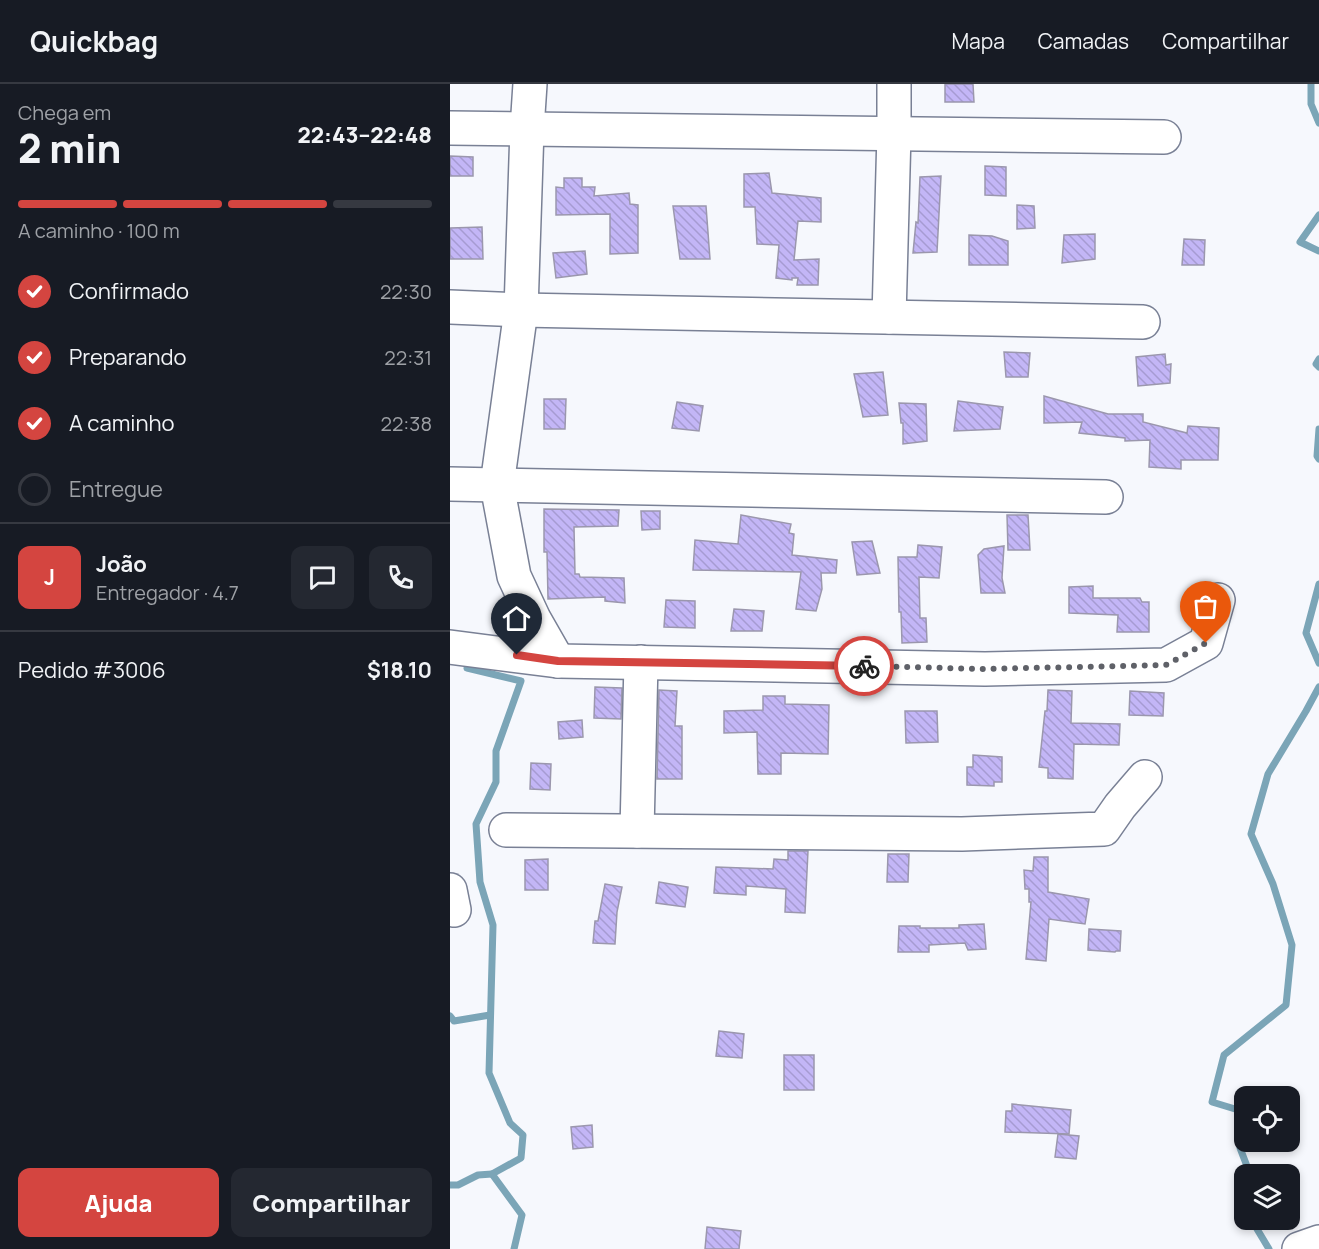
<!DOCTYPE html>
<html lang="pt">
<head>
<meta charset="utf-8">
<style>
	body { margin:0; font-family:Manrope,sans-serif; background:#242831; color:#f1f3f6; height:100vh; display:flex; flex-direction:column; font-size:22px; white-space:nowrap }
	* { box-sizing:border-box; margin:0 }
	p { font-size:20px; color:#9ea1a6 }
	.icon { flex:none; width:33px; height:33px; fill:none; stroke:currentColor; stroke-width:2; stroke-linecap:round; stroke-linejoin:round }
	.map { position:relative; flex:1; overflow:hidden }
	.panel { display:flex; flex-direction:column; background:#171b24; width:450px }
	.panel>* { flex:none }
	.controls { position:absolute; left:784px; top:1002px; display:grid; gap:12px }
	.controls a { display:grid; place-items:center; width:66px; height:66px; border-radius:12px; background:#171b24; box-shadow:0 3px 9px #0003; font-size:30px }
	.pin { position:absolute; display:grid; place-items:center; width:51px; height:51px; color:#fff; margin:-62px -26px; border-radius:50% 50% 50% 0; rotate:-45deg; box-shadow:0 0 6px #0007 }
	.pin .icon { rotate:45deg }
	.courier { position:absolute; display:grid; place-items:center; width:60px; height:60px; margin:-30px; border:4px solid #d44540; border-radius:50%; background:#fff; color:#222; box-shadow:0 2px 8px #0007 }
	.head em { font-style:normal; font-weight:800 }
	.head div { display:flex; flex-direction:column-reverse }
	.head { display:flex; align-items:center; justify-content:space-between; height:102px; padding:0 18px }
	h1 { font-size:39px; font-weight:800; line-height:45px }
	.bar { display:grid; grid-template-columns:repeat(4,1fr); gap:9px 6px; align-content:center; height:72px; padding:0 18px }
	.bar i { height:8px; border-radius:4px; background:#363941 }
	.bar .active { background:#d44540 }
	.bar p { grid-column:span 4 }
	.line { display:flex; align-items:center; gap:15px; padding:0 18px; border-top:2px solid #363941 }
	.line div { flex:1 }
	.round { display:grid; place-items:center; flex:none; width:63px; height:63px; border-radius:12px; background:#242831 }
	ol { padding:0 18px; list-style:none }
	li { display:flex; align-items:center; gap:18px; height:66px }
	li p { margin-inline-start:auto }
	li .icon { padding:6px; border-radius:50%; background:#d44540; color:#fff; stroke-width:4 }
	li:last-child { color:#9ea1a6 }
	li i { width:33px; height:33px; border:3px solid #363941; border-radius:50% }
	.cta { display:flex; gap:12px; margin-top:auto; padding:12px 18px }
	.cta a { flex:1; height:69px; border-radius:12px; background:#d44540; color:#fff; font-size:24px; font-weight:800; line-height:69px; text-align:center }
	.cta a+a { background:#242831; color:#f1f3f6 }
	header { display:flex; align-items:center; gap:36px; box-sizing:border-box; height:84px; padding:0 30px; background:#171b24; border-bottom:2px solid #363941 }
	header strong { font-size:28px }
	nav { display:flex; gap:33px; margin-inline-start:auto; font-size:21px }
	main { display:flex; flex:1; min-height:0 }
	.map>svg:first-child { display:block }
	.lines { fill:none; stroke-linecap:round; stroke-linejoin:round }
	.stream { stroke:#7ba5b7; stroke-width:7 }
	.building { fill:url(#building-back-hatch); stroke:#9b97ad; stroke-width:1.5 }
	.minor-casing { stroke:#798095; stroke-width:36 }
	.minor { stroke:#fff; stroke-width:33 }
	.done { stroke:#5f6168; stroke-width:6; stroke-dasharray:0 10.8 }
	.route { stroke:#d44540; stroke-width:8 }
</style>
</head>
<body>
<header>
<strong>Quickbag</strong>
<nav><a>Mapa</a><a>Camadas</a><a>Compartilhar</a></nav>
</header>
<main>
<section class="panel">
<div class="head"><div><h1>2 min</h1><p>Chega em</p></div><em>22:43–22:48</em></div>
<div class="bar"><i class="active"></i><i class="active"></i><i class="active"></i><i></i><p>A caminho · 100 m</p></div>
<ol>
<li><svg class="icon" aria-label="check" viewBox="0 0 24 24"><path d="M5 12l5 5 9-10"/></svg>Confirmado<p>22:30</p></li>
<li><svg class="icon" aria-label="check" viewBox="0 0 24 24"><path d="M5 12l5 5 9-10"/></svg>Preparando<p>22:31</p></li>
<li><svg class="icon" aria-label="check" viewBox="0 0 24 24"><path d="M5 12l5 5 9-10"/></svg>A caminho<p>22:38</p></li>
<li><i></i>Entregue</li>
</ol>
<div class="line" style="height:108px"><b class="round" style="background:#d44540;color:#fff">J</b><div><b>João</b><p>Entregador · 4.7</p></div><a class="round"><svg class="icon" aria-label="chat" viewBox="0 0 24 24"><path d="M4 5h16v11H9l-5 4z"/></svg></a><a class="round"><svg class="icon" aria-label="phone" viewBox="0 0 24 24"><path d="M5 4h4l2 5-3 2q2 4 5 5l2-3 5 2v4C11 20 4 13 5 4z"/></svg></a></div>
<div class="line" style="height:78px"><div>Pedido #3006</div><b>$18.10</b></div>
<div class="cta"><a>Ajuda</a><a>Compartilhar</a></div>
</section>
<div class="map">
<svg width="869" height="1165" viewBox="0 0 869 1165">
	<defs>
		<pattern id="building-back-hatch" width="6" height="6" patternUnits="userSpaceOnUse" patternTransform="scale(1.5)"><rect width="6" height="6" fill="#c3b6f6"/><path d="M-1 5l2 2M0 0l6 6M5-1l2 2" fill="none" stroke="#a69bd2"/></pattern>
	</defs>
	<rect width="100%" height="100%" fill="#f6f8fd"/>
	<g class="lines">
		<g class="stream">
			<path d="M861,0V20L869,39"/>
			<path d="M869,131L850,158L869,167"/>
			<path d="M869,275L866,280L869,283"/>
			<path d="M869,345L867,372L869,375"/>
			<path d="M869,500L856,549L869,579"/>
			<path d="M17,584L71,597L46,667V698L26,740L30,798L43,841L39,989L60,1039L73,1051L71,1074L42,1090L72,1131L64,1165"/>
			<path d="M0,932L4,937L40,931"/>
			<path d="M795,1028L762,1018L774,971L836,921L842,861L823,800L801,750L818,690L856,627L869,603"/>
			<path d="M795,1056L790,1064L800,1090"/>
			<path d="M0,1101H8L28,1091L42,1090"/>
			<path d="M806,1136L807,1145L819,1165"/>
		</g>
	</g>
	<g class="building">
		<path d="M495,0H523L524,18H495Z"/>
		<path d="M0,72L23,73V92H0Z"/>
		<path d="M535,82L556,83V112L535,111Z"/>
		<path d="M319,89L322,109L371,114V138L348,137L344,176L369,175L368,201H347L348,194H342V196L326,194L329,161L307,160L305,123H294V90Z"/>
		<path d="M491,92L487,168L463,169L466,138L468,139L470,93Z"/>
		<path d="M114,94H132V103H145L144,112L179,109L180,120L188,121V169L160,170V130L106,131V103L114,104Z"/>
		<path d="M567,121L584,122L585,144L567,145Z"/>
		<path d="M223,122H256L260,175H230Z"/>
		<path d="M32,143L33,175H0V144Z"/>
		<path d="M645,150V175L612,179L614,151Z"/>
		<path d="M519,151L542,152L558,157V181H519Z"/>
		<path d="M734,155L755,156L754,181H732Z"/>
		<path d="M135,167L137,190L106,194L103,169Z"/>
		<path d="M554,268L580,269L578,293H556Z"/>
		<path d="M715,270L716,281L721,280L720,299L688,302L686,273Z"/>
		<path d="M433,288L438,331L413,333L404,290Z"/>
		<path d="M594,312L658,330H693V338L737,349L738,342L769,344L768,376H731V385L699,383L700,356L675,357V354L629,349L632,338L594,339Z"/>
		<path d="M94,315H116L115,345H94Z"/>
		<path d="M508,317L553,323L550,345L504,347Z"/>
		<path d="M227,318L253,322L249,347L222,344Z"/>
		<path d="M449,319L476,320L477,357L453,360V339H451Z"/>
		<path d="M94,425L169,426L168,442L124,443L125,490H129L130,493L174,494L175,519L155,517V513L98,515L97,468H94Z"/>
		<path d="M191,427H210V445L192,446Z"/>
		<path d="M291,431L341,440L339,449L344,450L342,471L387,476L386,489H371L372,505L366,527L346,525L351,488L243,486L245,456L288,460Z"/>
		<path d="M557,431H578L580,466H558Z"/>
		<path d="M422,457L430,489L407,491L402,458Z"/>
		<path d="M468,461L492,463L489,494L469,493L470,534H476L477,558L452,559L451,528H449L448,473H467Z"/>
		<path d="M554,462L552,494L555,509H531L528,471L534,465Z"/>
		<path d="M643,502V514H690L692,518H699V548H667L668,531L619,529V503Z"/>
		<path d="M216,516L245,517V544L214,543Z"/>
		<path d="M284,525L314,527L312,547H281Z"/>
		<path d="M145,603L172,604L171,635L144,634Z"/>
		<path d="M209,606L227,607L225,642H232V695H207Z"/>
		<path d="M598,606L622,607L621,639L670,640L669,661L624,660L623,695L598,694V684L589,683L595,627H597Z"/>
		<path d="M680,607L714,609L713,632L679,631Z"/>
		<path d="M313,612H335V620L379,621L378,670L331,669V690H308L307,648L274,649V627L313,626Z"/>
		<path d="M455,627H487L488,658L456,659Z"/>
		<path d="M132,636L133,653L109,655L108,638Z"/>
		<path d="M523,671L552,673V698H544V702L517,701V683H523Z"/>
		<path d="M81,679L101,680L100,706L80,705Z"/>
		<path d="M338,767H358L355,829L335,828L336,805L296,802V811L264,809L266,783L323,785L324,775L338,776Z"/>
		<path d="M438,770H459L458,798H437Z"/>
		<path d="M584,773H598V808L639,815L635,840L599,835L596,877L576,875L581,818H579V805H575L574,786L583,787Z"/>
		<path d="M98,775V806H75V776Z"/>
		<path d="M209,798L238,803L235,823L206,819Z"/>
		<path d="M155,800L172,803L167,828L165,860L143,859L145,837H148Z"/>
		<path d="M534,840L536,865L518,866L515,859L479,861V868H448L449,842H470V844H509V841Z"/>
		<path d="M639,845L671,847L670,867H666L665,868L638,866Z"/>
		<path d="M269,947L294,950L292,974L266,972Z"/>
		<rect x="334" y="971" width="30" height="35"/>
		<path d="M562,1020L621,1026L619,1050L555,1048L556,1027H562Z"/>
		<path d="M142,1041L143,1063L123,1065L121,1043Z"/>
		<path d="M608,1050L629,1052L626,1075L605,1073Z"/>
		<path d="M257,1143L291,1147L289,1165H255Z"/>
	</g>
	<g class="lines">
		<defs>
			<g id="minor">
				<path d="M80,0L77,45L71,226L47,401L64,492L84,535L108,577"/>
				<path d="M0,44L714,53"/>
				<path d="M0,223L71,226L693,238"/>
				<path d="M439,233L444,49V0"/>
				<path d="M0,400L656,413"/>
				<path d="M0,563L108,577L535,585L716,581L756,559L768,516"/>
				<path d="M56,746L512,750L654,745L670,722L695,693"/>
				<path d="M187,747L191,578"/>
				<path d="M0,806L4,826"/>
				<path d="M849,1165L869,1158"/>
			</g>
		</defs>
		<use href="#minor" class="minor-casing"/>
		<use href="#minor" class="minor"/>
	</g>
	<g class="lines">
		<path class="done" d="M414,582L535,585L716,581L756,559"/>
		<path class="route" d="M67,571L108,577L414,582"/>
	</g>
</svg>
<div class="controls">
<a><svg class="icon" aria-label="locate" viewBox="0 0 24 24"><circle cx="12" cy="12" r="6"/><path d="M12 2v4M12 18v4M2 12h4M18 12h4"/></svg></a>
<a><svg class="icon" aria-label="layers" viewBox="0 0 24 24"><path d="M12 4l9 5-9 5-9-5zM3 14l9 5 9-5"/></svg></a>
</div>
<div class="pin" style="left:756px;top:559px;background:#ea580c"><svg class="icon" aria-label="bag" viewBox="0 0 24 24"><path d="M5 8h14l-1 12H6zM9 8a3 3 0 0 1 6 0"/></svg></div>
<div class="pin" style="left:67px;top:571px;background:#1f2937"><svg class="icon" aria-label="home" viewBox="0 0 24 24"><path d="M3 11l9-7 9 7M6 9v11h12V9"/></svg></div>
<div class="courier" style="left:414px;top:582px"><svg class="icon" aria-label="bike" viewBox="0 0 24 24"><circle cx="6" cy="16" r="4"/><circle cx="18" cy="16" r="4"/><path d="M6 16l4-8h5l3 8M10 8l3 8H6M13 5h3"/></svg></div>
</div>
</main>
</body>
</html>
